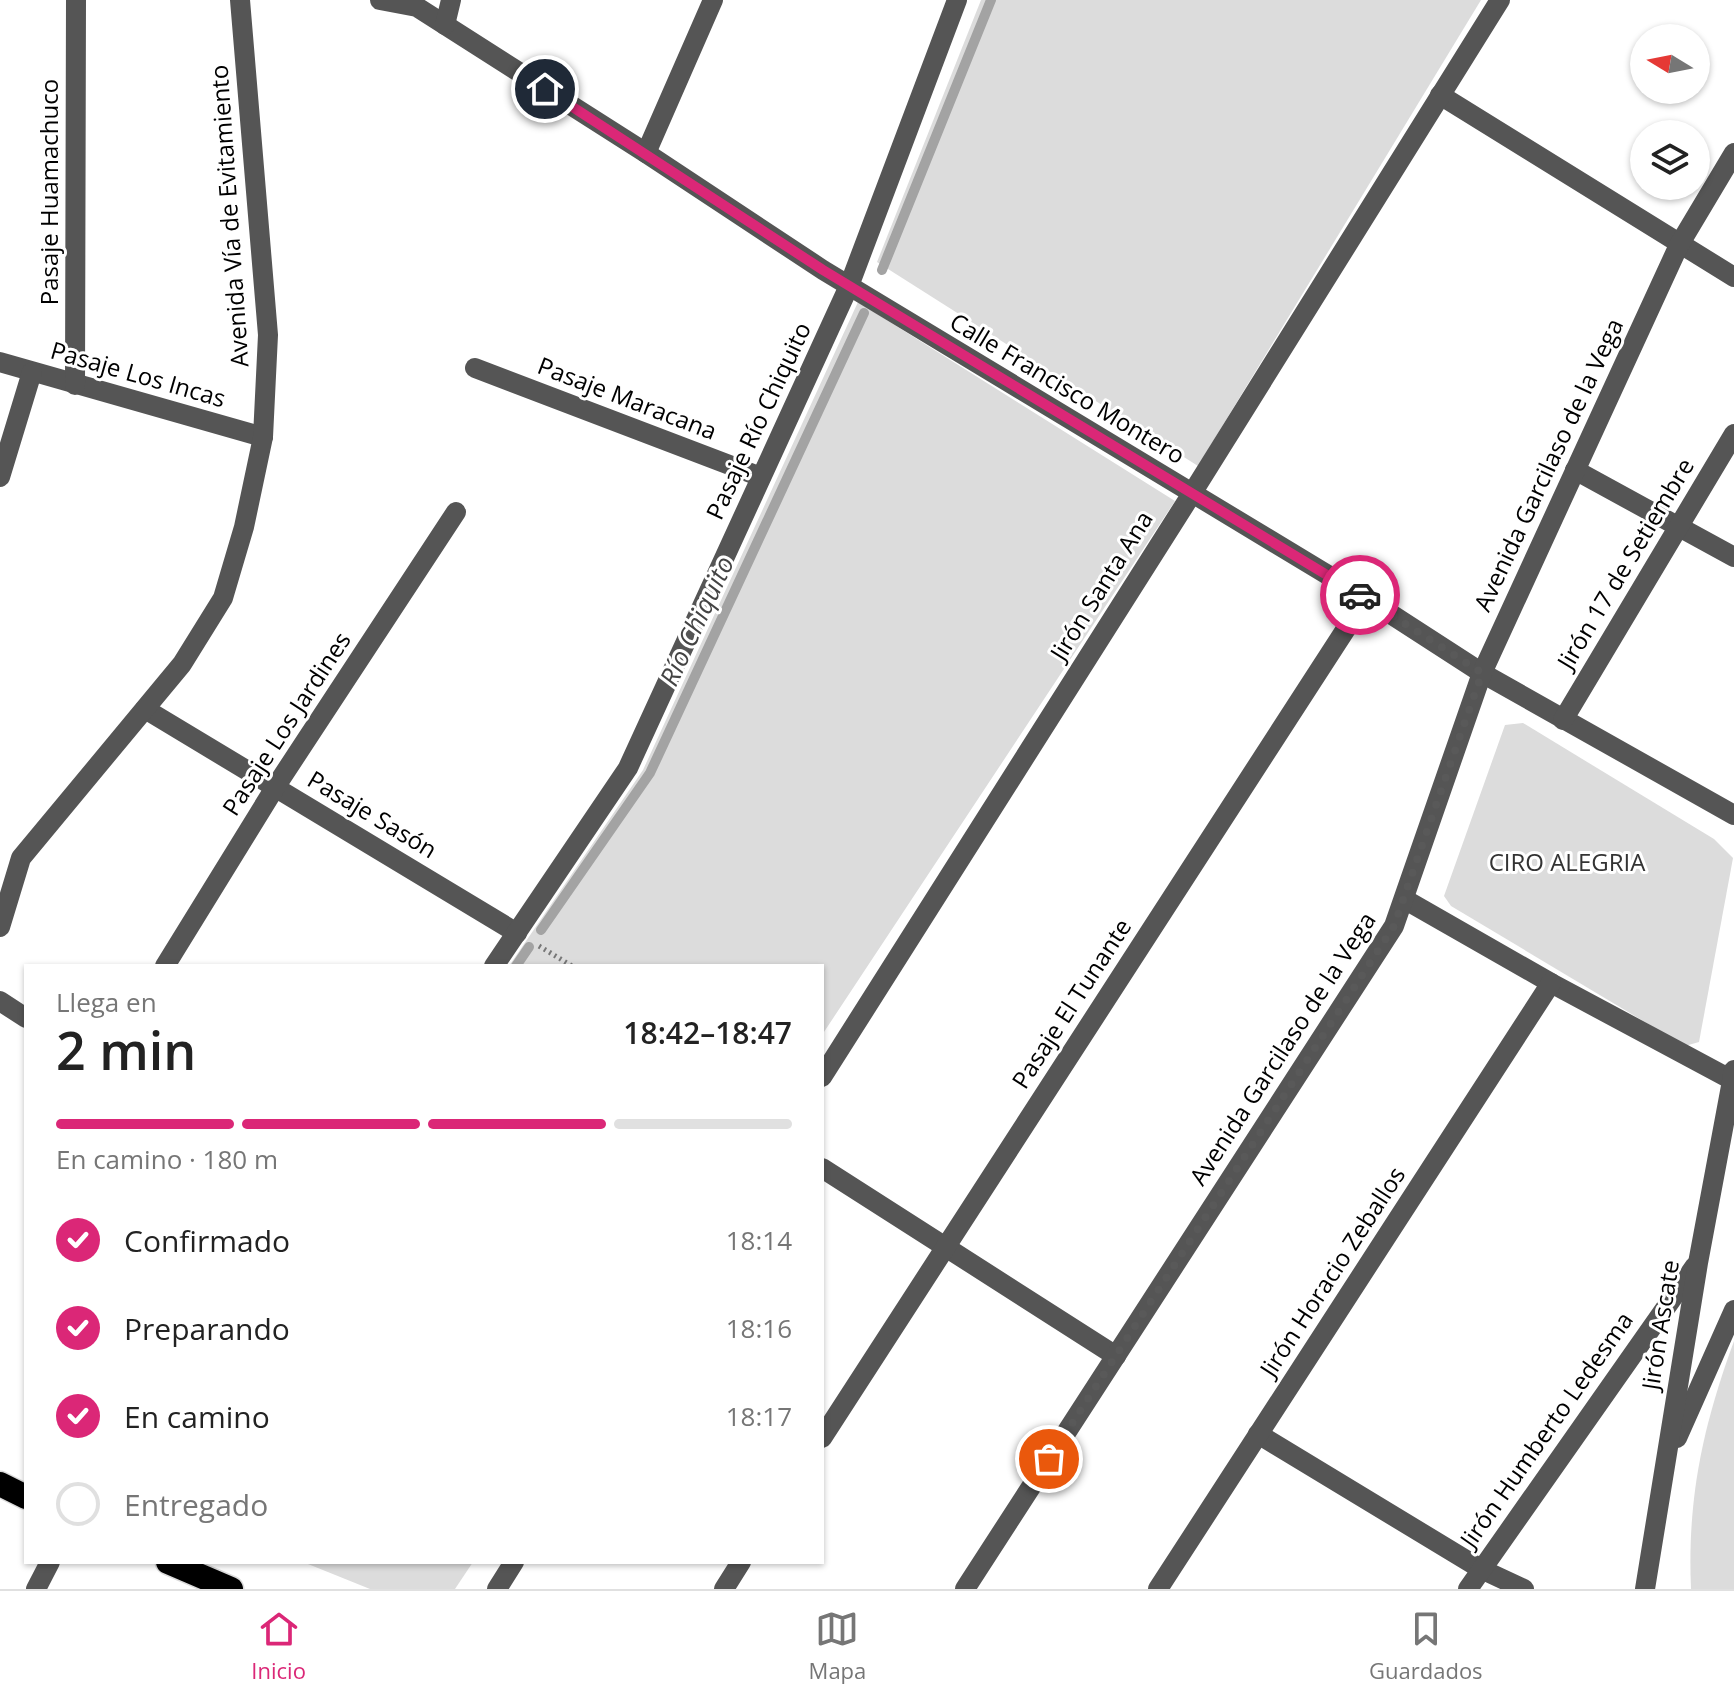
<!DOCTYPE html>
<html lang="es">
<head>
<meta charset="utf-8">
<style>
	body { margin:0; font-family:"Open Sans",sans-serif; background:#f2f2f2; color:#222; height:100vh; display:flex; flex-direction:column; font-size:30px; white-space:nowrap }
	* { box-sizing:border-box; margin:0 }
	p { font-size:26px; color:#767676 }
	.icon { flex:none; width:44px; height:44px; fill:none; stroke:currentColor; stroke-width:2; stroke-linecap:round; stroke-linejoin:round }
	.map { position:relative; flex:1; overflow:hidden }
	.sheet { position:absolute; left:24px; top:964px; width:800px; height:600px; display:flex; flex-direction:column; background:#fff; border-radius:0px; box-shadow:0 2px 6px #0004 }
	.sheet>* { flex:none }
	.needle { width:52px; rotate:280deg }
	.controls { position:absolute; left:1630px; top:24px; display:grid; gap:16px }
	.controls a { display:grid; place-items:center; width:80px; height:80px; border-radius:50%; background:#fff; box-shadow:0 2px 6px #0004; font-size:40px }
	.pin { position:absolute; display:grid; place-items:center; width:68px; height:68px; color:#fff; margin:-34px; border:4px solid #fff; border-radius:50%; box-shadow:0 2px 8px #0007 }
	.courier { position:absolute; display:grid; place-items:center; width:80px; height:80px; margin:-40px; border:6px solid #db2777; border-radius:50%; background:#fff; color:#222; box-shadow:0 2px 10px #0007 }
	.headline em { font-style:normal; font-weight:600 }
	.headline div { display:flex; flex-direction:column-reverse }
	.headline { display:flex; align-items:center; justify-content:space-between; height:136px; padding:0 32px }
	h1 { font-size:52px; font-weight:600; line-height:60px }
	.bar { display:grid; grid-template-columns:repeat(4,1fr); gap:12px 8px; align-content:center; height:96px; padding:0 32px }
	.bar i { height:10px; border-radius:6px; background:#e0e0e0 }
	.bar .active { background:#db2777 }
	.bar p { grid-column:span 4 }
	ol { padding:0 32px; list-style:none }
	li { display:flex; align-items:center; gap:24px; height:88px }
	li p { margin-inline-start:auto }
	li .icon { padding:8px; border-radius:50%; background:#db2777; color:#fff; stroke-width:4 }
	li:last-child { color:#767676 }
	li i { width:44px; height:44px; border:4px solid #e0e0e0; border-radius:50% }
	.tabs { display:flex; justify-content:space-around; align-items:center; height:112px; border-top:2px solid #e0e0e0; background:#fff; font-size:22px; color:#767676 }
	.tabs a { display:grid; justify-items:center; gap:4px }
	.tabs .active { color:#db2777 }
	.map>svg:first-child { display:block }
	.green { fill:#dcdcdc }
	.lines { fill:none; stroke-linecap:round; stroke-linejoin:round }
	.stream { stroke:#a3a3a3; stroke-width:10 }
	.highway-casing { stroke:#dbdbdb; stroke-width:27 }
	.path { stroke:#777; stroke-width:5; stroke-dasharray:2 4; stroke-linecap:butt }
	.minor { stroke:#555; stroke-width:20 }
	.highway { stroke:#000; stroke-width:24 }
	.done { stroke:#595959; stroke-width:8; stroke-dasharray:0 14.4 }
	.route { stroke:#db2777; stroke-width:10 }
	.labels { text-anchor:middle; stroke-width:6; stroke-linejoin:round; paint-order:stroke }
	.street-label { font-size:24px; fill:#000; stroke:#fff }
	.park-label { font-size:24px; fill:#333; stroke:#fff }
	.water-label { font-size:26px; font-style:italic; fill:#444; stroke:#fff }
</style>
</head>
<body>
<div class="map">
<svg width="1734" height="1589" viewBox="0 0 1734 1589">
	<rect width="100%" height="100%" fill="#fff"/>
	<g class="green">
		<path d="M981,0H1481L1198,466L877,262Z"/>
		<path d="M858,302L1175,501L822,1035V966H509L643,770Z"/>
		<path d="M1523,723L1714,839L1733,858L1699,1042L1685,1046L1451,906L1444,896L1505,725Z"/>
		<path d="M1734,1341V1589H1691C1687,1498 1703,1426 1734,1341Z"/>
		<path d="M303,1562H473L455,1589H370Z"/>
	</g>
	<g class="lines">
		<g class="stream">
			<path d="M882,270L991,0"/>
			<path d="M541,930L650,773L864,313"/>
			<path d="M516,966L529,947"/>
		</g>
		<defs>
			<g id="highway">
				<path d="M0,1484L26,1497"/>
				<path d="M168,1562L231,1589"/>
			</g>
		</defs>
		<use href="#highway" class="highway-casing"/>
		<path class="path" d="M539,946L572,966"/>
		<g class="minor">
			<path d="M380,0L417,7L646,153L823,270L1366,598L1482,673L1734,815"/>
			<path d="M445,25L451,0"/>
			<path d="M1440,95L1734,277"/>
			<path d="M646,153L713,0"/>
			<path d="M0,362L263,437"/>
			<path d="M475,368L761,477"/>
			<path d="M75,385L76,0"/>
			<path d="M1575,470L1734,557"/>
			<path d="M0,477L32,372"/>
			<path d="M145,709L517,933"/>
			<path d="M1563,720L1734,434"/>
			<path d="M1404,899L1551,983L1732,1080"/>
			<path d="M0,927L21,858L182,664L223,598L244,527L263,437L268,335L240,0"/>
			<path d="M165,966L276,786L456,512"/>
			<path d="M494,966L628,768L849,286L957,0"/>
			<path d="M0,1001L26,1018"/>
			<path d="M822,1077L1191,495L1500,0"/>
			<path d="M822,1168L1116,1356"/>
			<path d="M1258,1434L1481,1569L1524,1589"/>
			<path d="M822,1438L1366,598"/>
			<path d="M1677,1438L1734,1310"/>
			<path d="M36,1589L50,1562"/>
			<path d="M497,1589L514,1562"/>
			<path d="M724,1589L741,1562"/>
			<path d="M965,1589L1394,926L1482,673L1679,245L1734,153"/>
			<path d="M1158,1589L1551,983"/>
			<path d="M1468,1589L1695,1266"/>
			<path d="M1645,1589L1698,1263L1734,1070"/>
		</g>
		<use href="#highway" class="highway"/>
	</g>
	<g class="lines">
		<path class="done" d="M1049,1459L1394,926L1482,673L1360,595"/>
		<path class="route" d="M545,89L823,270L1360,595"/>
	</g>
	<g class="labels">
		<g class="street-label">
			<text transform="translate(50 192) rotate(-90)" y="8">Pasaje Huamachuco</text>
			<text transform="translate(230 216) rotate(-94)" y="8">Avenida Vía de Evitamiento</text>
			<text transform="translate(138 375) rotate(16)" y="8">Pasaje Los Incas</text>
			<text transform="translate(1067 389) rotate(31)" y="8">Calle Francisco Montero</text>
			<text transform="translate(627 399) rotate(21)" y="8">Pasaje Maracana</text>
			<text transform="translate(759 421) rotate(-65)" y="8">Pasaje Río Chiquito</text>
			<text transform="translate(1549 465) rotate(-65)" y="8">Avenida Garcilaso de la Vega</text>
			<text transform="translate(1626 564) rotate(-59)" y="8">Jirón 17 de Setiembre</text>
			<text transform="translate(1102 586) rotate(-58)" y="8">Jirón Santa Ana</text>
			<text transform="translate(287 724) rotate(-57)" y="8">Pasaje Los Jardines</text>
			<text transform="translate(372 815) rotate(31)" y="8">Pasaje Sasón</text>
			<text transform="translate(1072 1004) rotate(-57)" y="8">Pasaje El Tunante</text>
			<text transform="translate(1283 1049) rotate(-57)" y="8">Avenida Garcilaso de la Vega</text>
			<text transform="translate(1333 1272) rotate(-57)" y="8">Jirón Horacio Zeballos</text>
			<text transform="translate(1661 1325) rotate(-81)" y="8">Jirón Ascate</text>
			<text transform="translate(1547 1430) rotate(-55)" y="8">Jirón Humberto Ledesma</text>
		</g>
		<g class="park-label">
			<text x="1567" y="871">CIRO ALEGRIA</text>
		</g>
		<g class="water-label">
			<text transform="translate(697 621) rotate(-65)" y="9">Río Chiquito</text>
		</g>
	</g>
</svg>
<div class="controls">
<a><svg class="needle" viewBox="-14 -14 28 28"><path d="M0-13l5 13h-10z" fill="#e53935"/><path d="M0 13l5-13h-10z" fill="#767676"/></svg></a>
<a><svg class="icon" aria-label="layers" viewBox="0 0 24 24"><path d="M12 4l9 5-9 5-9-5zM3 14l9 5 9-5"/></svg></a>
</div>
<div class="pin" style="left:1049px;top:1459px;background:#ea580c"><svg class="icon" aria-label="bag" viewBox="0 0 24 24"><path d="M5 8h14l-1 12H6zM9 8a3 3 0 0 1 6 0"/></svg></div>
<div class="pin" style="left:545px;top:89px;background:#1f2937"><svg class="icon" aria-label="home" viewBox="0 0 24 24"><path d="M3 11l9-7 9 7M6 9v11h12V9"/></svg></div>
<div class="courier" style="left:1360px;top:595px"><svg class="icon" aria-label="car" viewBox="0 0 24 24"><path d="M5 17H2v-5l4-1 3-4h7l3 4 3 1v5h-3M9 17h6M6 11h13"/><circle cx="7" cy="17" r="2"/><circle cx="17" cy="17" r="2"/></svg></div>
<section class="sheet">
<div class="headline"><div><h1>2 min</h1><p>Llega en</p></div><em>18:42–18:47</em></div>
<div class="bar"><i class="active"></i><i class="active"></i><i class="active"></i><i></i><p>En camino · 180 m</p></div>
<ol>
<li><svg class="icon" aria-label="check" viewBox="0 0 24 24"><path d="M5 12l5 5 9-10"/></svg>Confirmado<p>18:14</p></li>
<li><svg class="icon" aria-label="check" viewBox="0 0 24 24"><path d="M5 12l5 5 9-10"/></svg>Preparando<p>18:16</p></li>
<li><svg class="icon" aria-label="check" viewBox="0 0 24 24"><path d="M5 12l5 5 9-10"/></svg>En camino<p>18:17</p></li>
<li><i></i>Entregado</li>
</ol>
</section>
</div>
<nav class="tabs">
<a class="active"><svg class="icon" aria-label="home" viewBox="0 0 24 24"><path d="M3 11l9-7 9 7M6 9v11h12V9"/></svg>Inicio</a>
<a><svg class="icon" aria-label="map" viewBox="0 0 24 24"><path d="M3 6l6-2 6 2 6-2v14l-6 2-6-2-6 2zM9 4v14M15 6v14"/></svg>Mapa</a>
<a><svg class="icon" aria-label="saved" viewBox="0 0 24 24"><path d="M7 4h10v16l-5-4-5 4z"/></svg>Guardados</a>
</nav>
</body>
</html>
